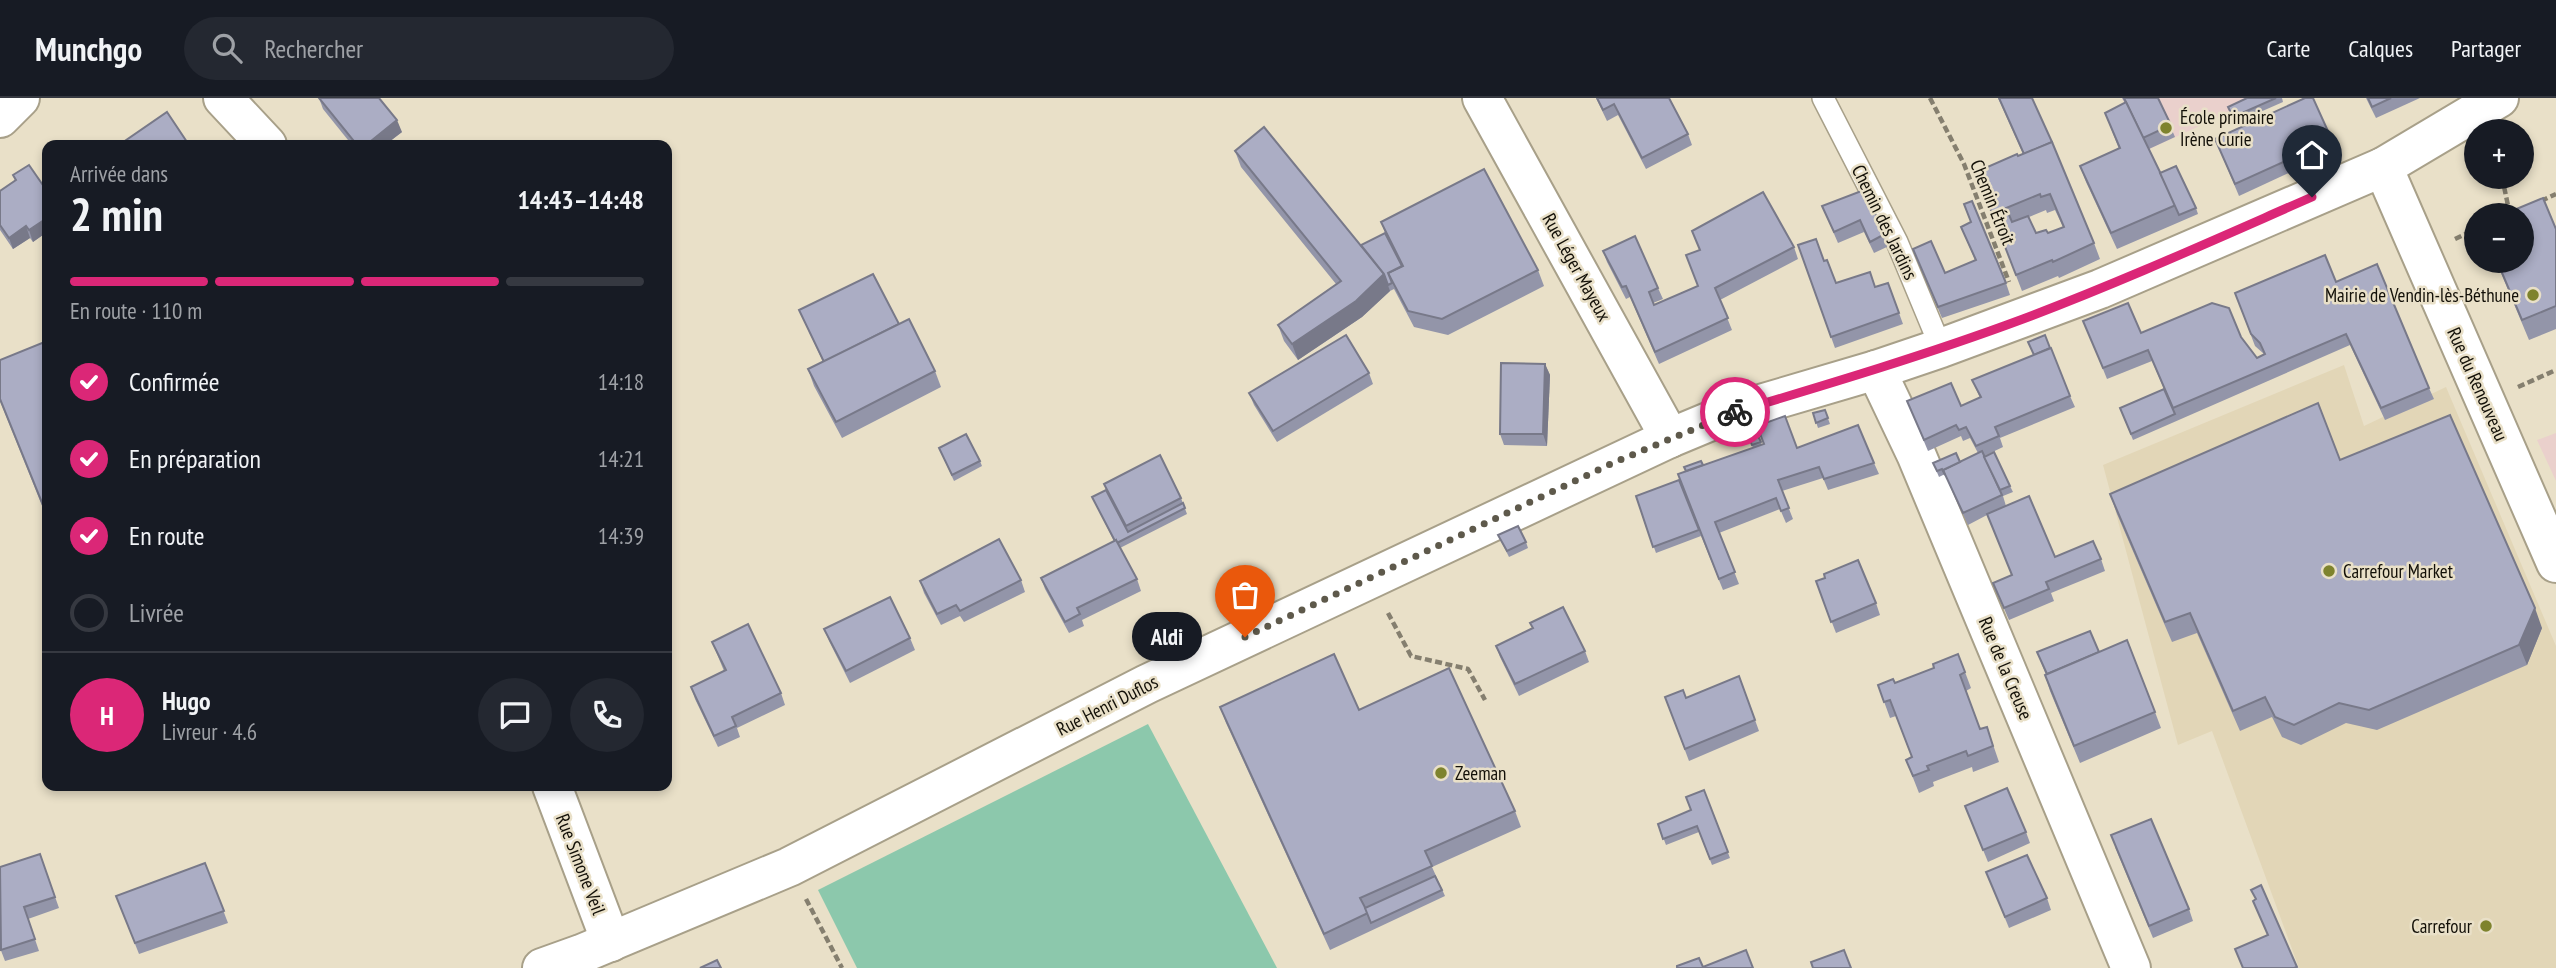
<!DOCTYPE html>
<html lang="fr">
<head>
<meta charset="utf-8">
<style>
	body { margin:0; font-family:"PT Sans Narrow",sans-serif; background:#242831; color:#f1f3f6; height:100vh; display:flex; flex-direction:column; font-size:26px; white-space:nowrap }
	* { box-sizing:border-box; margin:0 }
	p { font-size:23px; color:#9ea1a6 }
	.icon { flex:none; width:38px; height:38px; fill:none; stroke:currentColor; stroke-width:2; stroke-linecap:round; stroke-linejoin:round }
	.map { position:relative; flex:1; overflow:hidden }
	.panel { position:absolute; left:42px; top:42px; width:630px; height:651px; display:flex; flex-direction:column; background:#171b24; border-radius:14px; box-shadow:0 4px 10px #0003 }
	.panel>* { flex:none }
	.buttons { position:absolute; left:2464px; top:21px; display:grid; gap:14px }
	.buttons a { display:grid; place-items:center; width:70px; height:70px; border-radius:50%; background:#171b24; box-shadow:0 4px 10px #0003; font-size:35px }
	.pin { position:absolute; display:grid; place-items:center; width:60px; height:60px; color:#fff; margin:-72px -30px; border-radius:50% 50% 50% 0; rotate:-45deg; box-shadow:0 0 7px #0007 }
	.pin .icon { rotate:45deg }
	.courier { position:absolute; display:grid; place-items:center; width:70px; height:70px; margin:-35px; border:5px solid #db2777; border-radius:50%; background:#fff; color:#222; box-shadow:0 2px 9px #0007 }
	.bubble { position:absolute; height:49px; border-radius:24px; background:#171b24; box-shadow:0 4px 10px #0003; font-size:23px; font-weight:700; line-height:49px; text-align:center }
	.overview em { font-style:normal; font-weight:700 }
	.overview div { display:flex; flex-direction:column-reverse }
	.overview { display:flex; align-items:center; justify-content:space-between; height:119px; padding:0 28px }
	h1 { font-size:46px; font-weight:700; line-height:52px }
	.bar { display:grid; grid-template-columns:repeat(4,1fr); gap:10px 7px; align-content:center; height:84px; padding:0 28px }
	.bar i { height:9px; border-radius:5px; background:#363941 }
	.bar .selected { background:#db2777 }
	.bar p { grid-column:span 4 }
	.line { display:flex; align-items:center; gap:18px; padding:0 28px; border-top:2px solid #363941 }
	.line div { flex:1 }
	.round { display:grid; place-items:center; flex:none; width:74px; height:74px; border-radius:37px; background:#242831 }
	ol { padding:0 28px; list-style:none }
	li { display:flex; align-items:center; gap:21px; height:77px }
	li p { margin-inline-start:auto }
	li .icon { padding:7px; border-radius:50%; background:#db2777; color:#fff; stroke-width:4 }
	li:last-child { color:#9ea1a6 }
	li i { width:38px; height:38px; border:4px solid #363941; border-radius:50% }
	header { display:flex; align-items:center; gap:42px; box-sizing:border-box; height:98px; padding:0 35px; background:#171b24; border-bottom:2px solid #363941 }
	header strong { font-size:33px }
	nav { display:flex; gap:38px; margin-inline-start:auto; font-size:24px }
	.search { width:490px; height:63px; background:#242831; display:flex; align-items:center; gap:18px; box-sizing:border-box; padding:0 24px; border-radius:38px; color:#9ea1a6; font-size:26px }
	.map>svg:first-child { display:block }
	.built { fill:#e2d6b7 }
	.education { fill:#ead0cc }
	.green { fill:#8cc8ac }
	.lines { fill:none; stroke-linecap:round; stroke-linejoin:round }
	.lane-casing { stroke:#a8a089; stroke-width:24 }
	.street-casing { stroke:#a8a089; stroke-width:42 }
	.secondary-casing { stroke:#a8a089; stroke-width:42 }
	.path { stroke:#857f6f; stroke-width:4.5; stroke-dasharray:7 3.5; stroke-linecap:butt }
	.lane { stroke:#fff; stroke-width:21 }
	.street { stroke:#fff; stroke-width:38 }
	.secondary { stroke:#fff; stroke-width:38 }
	.wall { fill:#9395a9; fill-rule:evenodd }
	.shaded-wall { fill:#787989 }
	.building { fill:#abadc4; stroke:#787989; stroke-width:2; fill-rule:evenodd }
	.done { stroke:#5e594b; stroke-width:7; stroke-dasharray:0 12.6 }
	.route { stroke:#db2777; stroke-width:9 }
	.poi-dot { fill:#7e832d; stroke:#e9e0c8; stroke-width:2.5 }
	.labels { text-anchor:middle; stroke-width:5; stroke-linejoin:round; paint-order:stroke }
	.poi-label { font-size:19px; fill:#131008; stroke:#e9e0c8; text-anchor:start }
	.street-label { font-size:19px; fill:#131008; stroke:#e9e0c8 }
</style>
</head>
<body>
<header>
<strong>Munchgo</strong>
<div class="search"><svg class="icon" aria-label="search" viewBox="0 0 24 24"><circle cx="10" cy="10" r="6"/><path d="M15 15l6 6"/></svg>Rechercher</div>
<nav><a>Carte</a><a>Calques</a><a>Partager</a></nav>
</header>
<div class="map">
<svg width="2556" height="870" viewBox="0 0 2556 870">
	<rect width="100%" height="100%" fill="#e9e0c8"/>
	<path class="built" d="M2344,267L2364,328L2446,289L2556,548V870H2299L2212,633L2178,647L2103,367Z"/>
	<g class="education">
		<path d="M2122,0H2261L2147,52Z"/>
		<path d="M2556,335V383L2537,342Z"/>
	</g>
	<path class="green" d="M1148,626L1277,870H857L818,792Z"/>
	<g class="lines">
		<defs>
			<path id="lane" d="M1823,0L1897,144L1941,250"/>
			<g id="street">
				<path d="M223,0L267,47"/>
				<path d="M0,20L20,0"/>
				<path d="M2383,69L2556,465"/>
				<path d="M1876,272L1916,356L2131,870"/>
				<path d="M552,688L611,844"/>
			</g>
			<g id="secondary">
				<path d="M1482,0L1670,340"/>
				<path d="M542,870L581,856L789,769L1147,586L1670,340L1730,315L1876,272L1941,250L2100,191L2383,69L2499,0"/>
			</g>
		</defs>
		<use href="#lane" class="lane-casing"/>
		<use href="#street" class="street-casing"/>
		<use href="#secondary" class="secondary-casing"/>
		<g class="path">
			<path d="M1930,0L1964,66L2009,184"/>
			<path d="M2502,79L2510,117"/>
			<path d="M2541,103L2556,96"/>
			<path d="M2455,141L2476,131"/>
			<path d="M2518,289L2556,272"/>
			<path d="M1388,515L1411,558L1468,571L1485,602"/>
			<path d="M806,801L842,870"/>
		</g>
		<use href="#lane" class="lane"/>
		<use href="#street" class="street"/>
		<use href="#secondary" class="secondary"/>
	</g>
	<g class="wall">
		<path d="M319,0L402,34L385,47H352L323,11Z"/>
		<path d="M1596,0H1669L1688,36L1692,47L1646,71L1618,17L1607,23Z"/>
		<path d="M1998,0H2032L2094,145L2100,161L2059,180L2058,178L2022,193L1976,74L2023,56ZM2046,112L2047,115L2055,112L2063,129L2048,135H2036L2029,119Z"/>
		<path d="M2122,0H2158L2175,39L2149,51L2160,75L2196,110L2198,116L2117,151L2086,84L2080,68L2119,51L2105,15L2125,5Z"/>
		<path d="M2247,0H2282L2283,4L2235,25L2228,9Z"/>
		<path d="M2366,0H2420L2376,20Z"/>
		<path d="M2215,41L2332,42L2336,53L2239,98Z"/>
		<path d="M1235,53L1361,147L1385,135L1381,124L1538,172L1544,188L1448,237L1414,229L1394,191L1390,193L1362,219L1298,262L1284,243L1278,227L1336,186L1241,69Z"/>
		<path d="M13,77L47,93V134L33,144L30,140L13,151L0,132V93L15,83Z"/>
		<path d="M1850,98L1885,136L1889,148L1874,155L1864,134L1838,145L1822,108Z"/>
		<path d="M1961,129L2006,185L2010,197L1942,220L1913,151L1945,175L1975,162Z"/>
		<path d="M2556,131V231L2529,242L2496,163H2522Z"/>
		<path d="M1798,147L1824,163L1836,185L1875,189L1888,185L1903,226L1835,250Z"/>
		<path d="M1794,149L1798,161L1720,202L1732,232L1659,266L1630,199L1626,201L1607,164L1603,153L1658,190L1663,201L1653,205L1654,207Z"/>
		<path d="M2336,184L2429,290L2434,301L2385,322L2350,247L2133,342L2120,310L2164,291L2152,263L2107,281L2088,234L2241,239L2257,260L2264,256L2255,248L2235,195Z"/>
		<path d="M799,212L899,226L935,273L941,289L842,340L814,288L808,271L823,264Z"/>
		<path d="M47,243V420L0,303V262Z"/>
		<path d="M1545,266L1550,277L1547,348L1504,347L1500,336Z"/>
		<path d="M1369,275L1373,286L1277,344L1254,307L1249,295Z"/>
		<path d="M1972,282L2070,298L2075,309L2000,340L2003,349L1984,358L2010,388L2013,394L2003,398L2006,408L2055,459L2101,461L2105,473L2051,495L2054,503L2009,522L1993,485L2012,477L1987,417L1968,427L1945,376L1939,379L1933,365L1960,364L1978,355L1970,340L1963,343L1961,338L1928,353L1907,303L1961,308L1980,300Z"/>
		<path d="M1825,312L1830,326L1818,330L1813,315Z"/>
		<path d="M1756,334L1762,347L1797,350L1874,365L1879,376L1828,392L1823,380L1782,393L1793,421L1786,425L1780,411L1719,435L1739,486L1723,492L1699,433L1701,438L1656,455L1636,398L1679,382L1703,367L1753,350L1748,337Z"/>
		<path d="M939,350L980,363L982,368L954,383Z"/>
		<path d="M2340,362L2542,530L2527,567L2377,632L2346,625L2301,647L2282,639L2272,619L2240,633L2197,535L2172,544L2117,416L2110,396Z"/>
		<path d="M1104,386L1181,400L1187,416L1120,450L1137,481L1141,493L1082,522L1084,528L1069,535L1045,491L1041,480L1114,443L1092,399L1106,392Z"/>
		<path d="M1498,437L1526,444L1528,450L1509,459Z"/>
		<path d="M1021,482L1025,494L964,524L960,518L941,527L924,495L920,483Z"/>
		<path d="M1816,483L1876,505L1880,517L1836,535Z"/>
		<path d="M824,531L910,540L915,552L850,585L829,543Z"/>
		<path d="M712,544L781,595L785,607L737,630L740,639L718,649L695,601L691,589L724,573Z"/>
		<path d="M1496,548L1585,553L1589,564L1519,598L1500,559Z"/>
		<path d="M2037,554H2099L2155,614L2161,630L2080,665L2050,593L2045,577H2046Z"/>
		<path d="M1965,574L1971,590L1966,593L1980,631L1987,629L1999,664L1973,674L1972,669L1933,684L1934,688L1919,695L1906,662L1912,660L1896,618L1890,620L1878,587Z"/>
		<path d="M1739,578L1759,633L1689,663L1665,599L1686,600Z"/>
		<path d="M1220,609L1359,612L1515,713L1521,729L1432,769L1445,798L1330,852L1226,625Z"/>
		<path d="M1704,692L1730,760L1712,767L1699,734L1666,747L1658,726L1691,712Z"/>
		<path d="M1965,708L2026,734L2030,745L1988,764Z"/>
		<path d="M2115,749L2189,811L2193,823L2153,840Z"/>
		<path d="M40,756L59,810L28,821L39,853L5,863L0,850Z"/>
		<path d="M205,765L228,825L139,856L116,798Z"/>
		<path d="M1986,774L2047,800L2051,812L2009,830Z"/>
	</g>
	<g class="shaded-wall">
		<path d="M397,22L402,34L385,47H366Z"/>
		<path d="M47,120V134L33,144L29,132Z"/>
		<path d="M26,128L30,140L13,151L9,140Z"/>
		<path d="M1384,176L1390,193L1362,219L1298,262L1292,246Z"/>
		<path d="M1545,266L1550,277L1547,348L1543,336Z"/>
		<path d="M2535,510L2542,530L2527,567L2519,547Z"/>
	</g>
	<g class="building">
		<path d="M319,0H379L397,22L366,47H357Z"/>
		<path d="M1597,0H1669L1688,36L1642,60L1614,6L1603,12Z"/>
		<path d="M1999,0H2032L2052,44L2024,56Z"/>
		<path d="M2124,0H2158L2171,27L2143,40Z"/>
		<path d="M2247,0H2276L2233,19L2228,9Z"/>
		<path d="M2305,0H2313L2332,42L2235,86L2215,41Z"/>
		<path d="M2368,0H2391L2372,9Z"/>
		<path d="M2126,4L2176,107L2111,135L2080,68L2120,50L2105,15Z"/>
		<path d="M167,14L189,47H119Z"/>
		<path d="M1264,29L1384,176L1356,203L1292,246L1278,227L1341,183L1235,53Z"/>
		<path d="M2052,44L2094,145L2053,164L2052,162L2016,177L1976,74L2017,56L2018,58ZM2040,96L2041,99L2050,96L2064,129L2048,135L2046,132L2036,135L2028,118L2012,124L2006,110Z"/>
		<path d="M29,67L47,93V120L29,132L26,128L9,140L0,127V93L16,82L13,77Z"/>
		<path d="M2176,68L2196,110L2179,117L2160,75Z"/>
		<path d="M1484,71L1538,172L1442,221L1408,213L1388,175L1403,168L1381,124Z"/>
		<path d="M1864,92L1885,136L1870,144L1860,122L1834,134L1822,108Z"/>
		<path d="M1763,94L1794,149L1715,190L1728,220L1655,254L1626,188L1622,189L1603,153L1635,138L1658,190L1649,194L1654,207L1698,188L1686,157L1700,152L1692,133Z"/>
		<path d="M2543,100L2556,131V208L2522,222L2497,163H2522V117H2502Z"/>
		<path d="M1972,103L2006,185L1938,209L1913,151L1931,143L1945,175L1976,162L1961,129L1971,124L1964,106Z"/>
		<path d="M1385,135L1402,168L1388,175L1392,185L1388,187L1384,176L1361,147Z"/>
		<path d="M1816,141L1824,163L1827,162L1836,185L1870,174L1875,189L1888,185L1899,215L1831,239L1798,147Z"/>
		<path d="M2325,157L2336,184L2377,166L2429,290L2381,310L2346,236L2173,310L2148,252L2103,270L2083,223L2128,205L2141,235L2212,205L2229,210L2241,239L2257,260L2265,256L2260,245L2251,236L2235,195Z"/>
		<path d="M873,176L899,226L824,264L799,212Z"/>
		<path d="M909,221L935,273L836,324L808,271Z"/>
		<path d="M1346,237L1369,275L1273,333L1249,295Z"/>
		<path d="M2045,237L2050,250L2034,257L2028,244Z"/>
		<path d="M47,243V417L0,301V262Z"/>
		<path d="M2051,250L2070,298L1995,329L1999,338L1976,348L1966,329L1959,332L1956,327L1924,342L1907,303L1951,285L1961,308L1981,299L1972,282Z"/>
		<path d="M1501,265L1545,266L1543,336H1500Z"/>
		<path d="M2164,291L2175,316L2131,336L2120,310Z"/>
		<path d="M2318,305L2340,362L2450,317L2535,510L2519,547L2369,612L2339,605L2294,627L2275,619L2265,599L2233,613L2190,515L2165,524L2110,396Z"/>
		<path d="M1825,312L1828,320L1816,325L1813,315Z"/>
		<path d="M1785,318L1797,350L1858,327L1874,365L1824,381L1819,369L1778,382L1789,410L1781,413L1776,400L1715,424L1735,474L1719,481L1678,376L1764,346L1757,328Z"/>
		<path d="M1756,334L1761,344L1752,347L1748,337Z"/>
		<path d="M966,336L980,363L952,377L939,350Z"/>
		<path d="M1982,353L2002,397L1963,415L1943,372Z"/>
		<path d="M1994,354L2010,388L2000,392L1984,359Z"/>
		<path d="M1956,355L1960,364L1943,372L1945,377L1942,371L1937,373L1933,365Z"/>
		<path d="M1160,357L1181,400L1126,428L1104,386Z"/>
		<path d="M1701,363L1703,367L1686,373L1684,369Z"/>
		<path d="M1679,382L1699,432L1653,449L1636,398Z"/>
		<path d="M1106,392L1128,434L1183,405L1185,410L1117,445L1116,442L1115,443L1092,399Z"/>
		<path d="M2029,398L2055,459L2093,443L2101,461L2046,484L2049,491L2004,510L1993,485L2012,477L1987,416Z"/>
		<path d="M1518,428L1526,444L1507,453L1498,437Z"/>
		<path d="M999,441L1021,482L960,513L956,507L937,516L920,483Z"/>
		<path d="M1116,442L1137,481L1077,510L1080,516L1065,524L1041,480Z"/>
		<path d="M1858,462L1876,505L1831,524L1816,483L1825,480L1824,476Z"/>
		<path d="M890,499L910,540L846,573L824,531Z"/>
		<path d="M1563,509L1585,553L1515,586L1496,548L1533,530L1530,525Z"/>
		<path d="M748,526L781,595L732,619L736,628L714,638L691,589L726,572L712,544Z"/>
		<path d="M2090,533L2099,554L2047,576L2037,554Z"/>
		<path d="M2127,542L2155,614L2074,648L2045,577Z"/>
		<path d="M1334,556L1359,612L1449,570L1515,713L1425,753L1432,768L1360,800L1368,815L1324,836L1220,609Z"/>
		<path d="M1958,556L1965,574L1960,577L1980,631L1987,629L1993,648L1968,658L1966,653L1927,668L1929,672L1913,678L1906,662L1912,659L1890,602L1884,604L1878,587L1893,581L1895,585L1934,570L1933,566Z"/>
		<path d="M1739,578L1755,622L1685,651L1665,599L1683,592L1686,600Z"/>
		<path d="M2007,690L2026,734L1983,752L1965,708Z"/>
		<path d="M1704,692L1728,754L1710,761L1697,728L1663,741L1658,726L1691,712L1686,699Z"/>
		<path d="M2151,721L2189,811L2149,828L2111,737Z"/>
		<path d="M40,756L55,799L24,809L35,841L1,852L0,769Z"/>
		<path d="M2027,757L2047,800L2005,819L1986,774Z"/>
		<path d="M205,765L224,813L135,845L116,798Z"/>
		<path d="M1435,778L1442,792L1371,825L1365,810Z"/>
		<path d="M2261,787L2297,869L2294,870H2243L2235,851L2268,837L2253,803L2256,801L2251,792Z"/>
		<path d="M1746,852L1753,870H1677V868L1699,860L1703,869Z"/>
		<path d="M1844,852L1851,870H1813L1811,864Z"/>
		<path d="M717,862L721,870H700Z"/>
	</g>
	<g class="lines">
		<path class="done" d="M1245,539L1615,364L1735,314"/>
		<path class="route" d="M1735,314C1832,285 1929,256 2023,221C2121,184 2216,141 2312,99"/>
	</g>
	<g class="poi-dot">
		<circle cx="2166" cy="30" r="7"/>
		<circle cx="2533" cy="197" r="7"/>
		<circle cx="2329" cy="473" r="7"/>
		<circle cx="1441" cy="675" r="7"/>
		<circle cx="2486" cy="828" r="7"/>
	</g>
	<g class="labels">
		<g class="poi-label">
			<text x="2180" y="26">École primaire<tspan x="2180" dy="22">Irène Curie</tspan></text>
			<text x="2519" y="204" text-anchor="end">Mairie de Vendin-lès-Béthune</text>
			<text x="2343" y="480">Carrefour Market</text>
			<text x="1455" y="682">Zeeman</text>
			<text x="2472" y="835" text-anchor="end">Carrefour</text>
		</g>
		<g class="street-label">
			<text transform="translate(1993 104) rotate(68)" y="7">Chemin Étroit</text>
			<text transform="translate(1885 124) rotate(64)" y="7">Chemin des Jardins</text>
			<text transform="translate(1577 169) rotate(61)" y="7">Rue Léger Mayeux</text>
			<text transform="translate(2478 286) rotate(66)" y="7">Rue du Renouveau</text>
			<text transform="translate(2006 570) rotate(67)" y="7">Rue de la Creuse</text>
			<text transform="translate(1107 607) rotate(-27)" y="7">Rue Henri Duflos</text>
			<text transform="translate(581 766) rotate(69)" y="7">Rue Simone Veil</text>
		</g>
	</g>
</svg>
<div class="buttons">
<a>+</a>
<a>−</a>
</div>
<div class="pin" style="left:1245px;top:539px;background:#ea580c"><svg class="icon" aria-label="bag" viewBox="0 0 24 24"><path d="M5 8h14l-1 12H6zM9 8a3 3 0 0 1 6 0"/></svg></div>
<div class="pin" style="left:2312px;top:99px;background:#1f2937"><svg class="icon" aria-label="home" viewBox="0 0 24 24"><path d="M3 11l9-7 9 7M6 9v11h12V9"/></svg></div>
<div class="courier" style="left:1735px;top:314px"><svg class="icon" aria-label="bike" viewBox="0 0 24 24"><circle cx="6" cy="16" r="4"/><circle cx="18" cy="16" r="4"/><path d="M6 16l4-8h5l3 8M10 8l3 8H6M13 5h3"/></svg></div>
<div class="bubble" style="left:1132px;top:514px;width:70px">Aldi</div>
<section class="panel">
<div class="overview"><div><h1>2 min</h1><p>Arrivée dans</p></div><em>14:43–14:48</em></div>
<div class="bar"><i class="selected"></i><i class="selected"></i><i class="selected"></i><i></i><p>En route · 110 m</p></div>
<ol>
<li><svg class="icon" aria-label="check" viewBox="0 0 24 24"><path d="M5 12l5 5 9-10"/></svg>Confirmée<p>14:18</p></li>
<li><svg class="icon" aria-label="check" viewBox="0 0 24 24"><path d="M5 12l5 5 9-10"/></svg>En préparation<p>14:21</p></li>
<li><svg class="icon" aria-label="check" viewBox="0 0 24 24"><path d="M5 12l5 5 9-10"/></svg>En route<p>14:39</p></li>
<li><i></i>Livrée</li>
</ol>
<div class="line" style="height:126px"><b class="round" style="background:#db2777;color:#fff">H</b><div><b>Hugo</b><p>Livreur · 4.6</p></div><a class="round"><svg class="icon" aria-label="chat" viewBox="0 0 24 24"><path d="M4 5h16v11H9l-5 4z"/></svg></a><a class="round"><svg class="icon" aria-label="phone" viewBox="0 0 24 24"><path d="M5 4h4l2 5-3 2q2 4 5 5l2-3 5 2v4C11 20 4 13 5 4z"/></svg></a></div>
</section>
</div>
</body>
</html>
